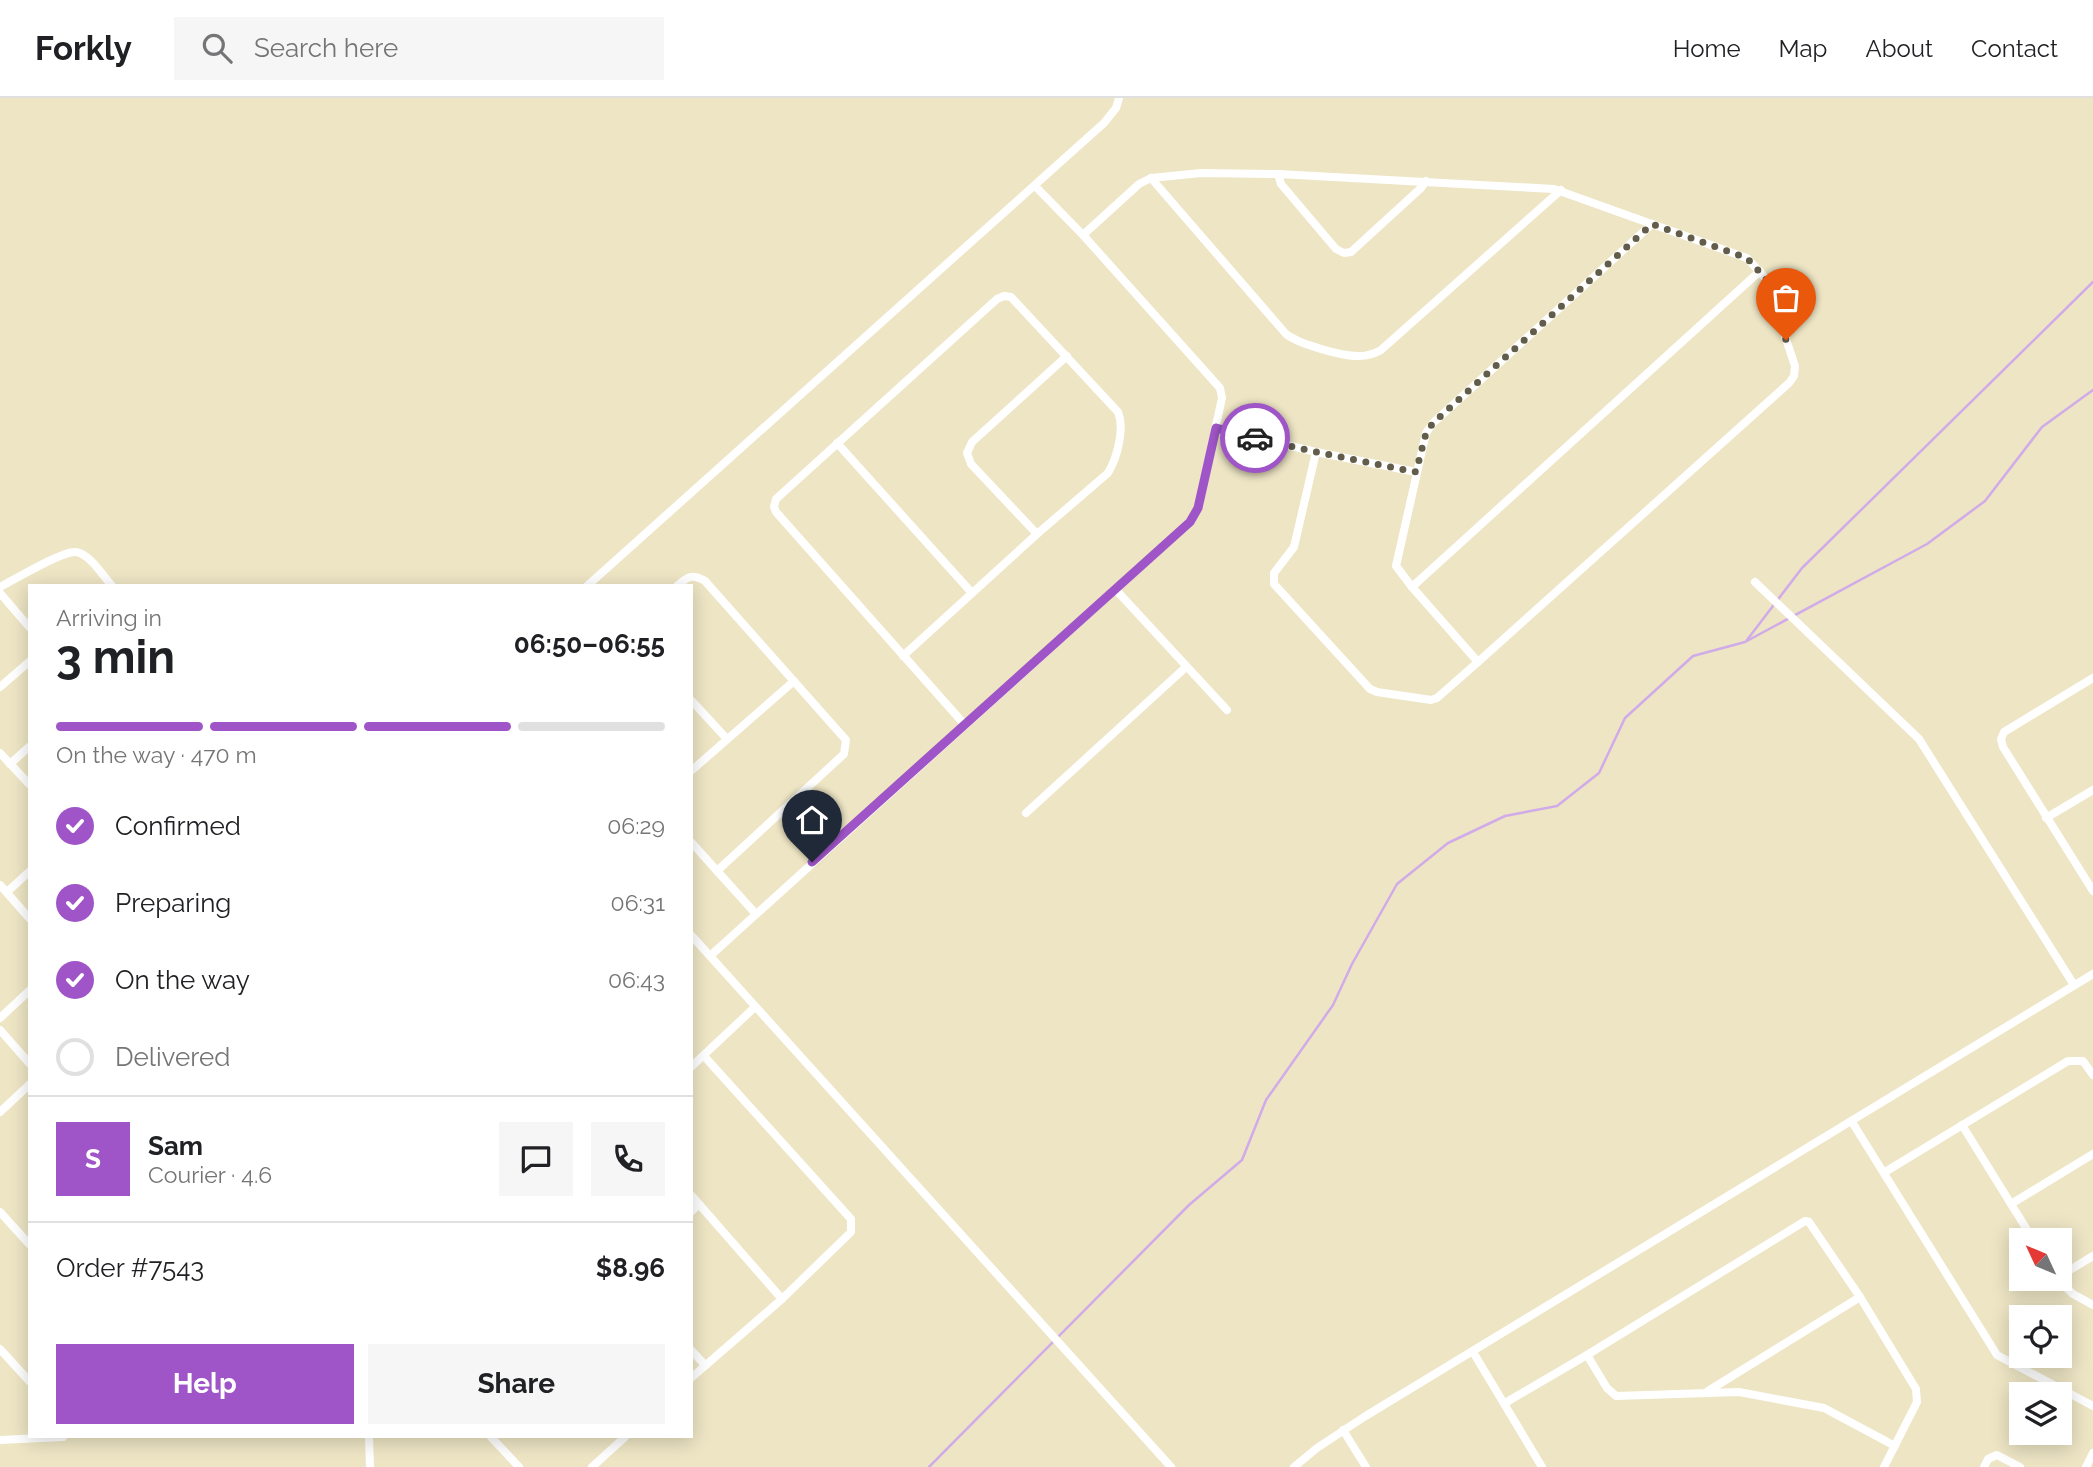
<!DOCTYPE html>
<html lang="en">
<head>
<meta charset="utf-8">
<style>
	body { margin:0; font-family:Raleway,sans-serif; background:#f6f6f6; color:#202124; height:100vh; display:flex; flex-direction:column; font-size:26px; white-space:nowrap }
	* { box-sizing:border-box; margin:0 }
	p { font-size:23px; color:#757577 }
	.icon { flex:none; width:38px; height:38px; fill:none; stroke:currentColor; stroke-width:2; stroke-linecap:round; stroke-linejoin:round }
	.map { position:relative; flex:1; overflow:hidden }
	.sheet { position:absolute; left:28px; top:486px; width:665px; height:854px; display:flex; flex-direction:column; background:#fff; border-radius:0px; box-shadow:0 4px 18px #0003 }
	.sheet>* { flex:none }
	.needle { width:46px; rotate:314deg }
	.buttons { position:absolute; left:2009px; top:1130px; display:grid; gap:14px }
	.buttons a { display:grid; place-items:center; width:63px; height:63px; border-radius:0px; background:#fff; box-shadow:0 4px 18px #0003; font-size:35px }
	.pin { position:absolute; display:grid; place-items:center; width:60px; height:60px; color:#fff; margin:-72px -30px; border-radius:50% 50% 50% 0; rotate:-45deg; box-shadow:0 0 7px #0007 }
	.pin .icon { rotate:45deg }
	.courier { position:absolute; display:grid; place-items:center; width:70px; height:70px; margin:-35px; border:5px solid #9f55c7; border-radius:50%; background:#fff; color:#222; box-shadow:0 2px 9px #0007 }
	.headline em { font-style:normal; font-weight:700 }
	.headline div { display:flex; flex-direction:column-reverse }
	.headline { display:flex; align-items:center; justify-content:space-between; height:119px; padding:0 28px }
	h1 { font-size:46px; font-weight:700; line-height:52px }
	.bar { display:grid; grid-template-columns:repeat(4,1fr); gap:10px 7px; align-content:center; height:84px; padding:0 28px }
	.bar i { height:9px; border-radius:5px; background:#e0e0e0 }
	.bar .current { background:#9f55c7 }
	.bar p { grid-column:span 4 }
	.line { display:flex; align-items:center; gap:18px; padding:0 28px; border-top:2px solid #e0e0e0 }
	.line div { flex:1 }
	.round { display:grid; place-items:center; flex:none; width:74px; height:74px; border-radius:0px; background:#f6f6f6 }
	ol { padding:0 28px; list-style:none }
	li { display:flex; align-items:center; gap:21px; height:77px }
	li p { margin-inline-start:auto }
	li .icon { padding:7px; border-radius:50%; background:#9f55c7; color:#fff; stroke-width:4 }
	li:last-child { color:#757577 }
	li i { width:38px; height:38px; border:4px solid #e0e0e0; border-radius:50% }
	.primary-button { display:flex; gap:14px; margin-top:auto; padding:14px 28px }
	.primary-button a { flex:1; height:80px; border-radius:0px; background:#9f55c7; color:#fff; font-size:28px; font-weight:700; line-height:80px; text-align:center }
	.primary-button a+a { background:#f6f6f6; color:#202124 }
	header { display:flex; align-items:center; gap:42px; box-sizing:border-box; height:98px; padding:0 35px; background:#fff; border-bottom:2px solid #e0e0e0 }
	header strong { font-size:33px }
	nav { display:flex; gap:38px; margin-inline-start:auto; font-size:24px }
	.search { width:490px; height:63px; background:#f6f6f6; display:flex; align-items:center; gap:18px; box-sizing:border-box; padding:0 24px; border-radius:0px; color:#757577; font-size:26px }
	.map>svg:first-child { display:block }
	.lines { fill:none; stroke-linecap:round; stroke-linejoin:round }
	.stream { stroke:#d1abe9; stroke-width:2.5 }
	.minor { stroke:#fff; stroke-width:8 }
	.done { stroke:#625d4a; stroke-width:7; stroke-dasharray:0 12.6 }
	.route { stroke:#9f55c7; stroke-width:9 }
</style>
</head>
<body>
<header>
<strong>Forkly</strong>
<div class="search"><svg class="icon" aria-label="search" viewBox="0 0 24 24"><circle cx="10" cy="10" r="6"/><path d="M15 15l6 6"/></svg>Search here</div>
<nav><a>Home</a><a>Map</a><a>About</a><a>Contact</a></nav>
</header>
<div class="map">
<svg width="2093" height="1369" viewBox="0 0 2093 1369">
	<rect width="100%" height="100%" fill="#ede5c4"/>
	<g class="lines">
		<g class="stream">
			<path d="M1747,542L1802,470L2093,184"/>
			<path d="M929,1369L1189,1107L1242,1062L1266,1002L1333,907L1352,866L1397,786L1448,745L1505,718L1557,708L1599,675L1625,620L1693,558L1745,544L1927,446L1985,403L2042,329L2093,292"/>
		</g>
		<g class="minor">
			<path d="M1278,76L1281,86L1336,151L1344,155L1351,154L1421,90L1426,83"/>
			<path d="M1151,80L1286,236C1299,246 1343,259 1360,258C1369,258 1374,256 1381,252L1561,92"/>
			<path d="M1083,137L1139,86L1151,80L1201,75L1278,76L1554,91L1747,160L1766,181L1795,268L1794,278L1789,285L1478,564L1437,600L1431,602L1377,594L1370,591L1274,486V475L1294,449L1316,354"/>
			<path d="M1215,330L1316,354L1416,374"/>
			<path d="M837,345L972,495"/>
			<path d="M1037,436L971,366L967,355L972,344L1067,258"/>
			<path d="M1755,484L1919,641L2074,887"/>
			<path d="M587,488L1104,25L1116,10L1119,0"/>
			<path d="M677,488C687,479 692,475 705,483L846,642L844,656L717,773"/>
			<path d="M0,489C14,482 63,452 76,454C90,456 103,478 112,488"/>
			<path d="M1412,489L1760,173"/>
			<path d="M1116,492L1227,612"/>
			<path d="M0,495L30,530"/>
			<path d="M903,558L1037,436L1108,375C1117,360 1125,331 1118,314L1011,199L1004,198L997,201L776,401L774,409L776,414L965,627"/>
			<path d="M1478,564L1412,489L1396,468L1426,335L1433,325L1652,126"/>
			<path d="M2093,580L2004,634L2001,641L2003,649L2093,793"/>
			<path d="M0,589L30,563"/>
			<path d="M691,602L727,641"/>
			<path d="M0,655L30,687"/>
			<path d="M10,666L30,648"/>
			<path d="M691,673L794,583"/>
			<path d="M1026,715L1186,569"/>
			<path d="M2046,720L2093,692"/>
			<path d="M691,744L755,815"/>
			<path d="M0,787L30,821"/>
			<path d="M7,794L30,773"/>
			<path d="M691,837L1171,1369"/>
			<path d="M710,858L1190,424L1198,410L1222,300L1220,290L1083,137L1035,88"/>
			<path d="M0,920L30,892"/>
			<path d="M0,932L30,966"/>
			<path d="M691,969L755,909"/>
			<path d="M0,1014L30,986"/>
			<path d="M1852,1024L1997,1257L2093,1308"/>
			<path d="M1962,1027L2011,1106L2093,1056"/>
			<path d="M1885,1074L2068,963H2083L2093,977"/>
			<path d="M691,1097L782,1201"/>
			<path d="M2011,1106L2034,1143"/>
			<path d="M0,1114L30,1147"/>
			<path d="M691,1114L699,1106"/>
			<path d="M2060,1178L2093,1158"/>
			<path d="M2057,1181L2073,1196L2093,1207"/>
			<path d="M0,1251L30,1284"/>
			<path d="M691,1252L705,1267"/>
			<path d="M1473,1254L1542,1369"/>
			<path d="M1587,1257L1607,1290L1616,1298L1739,1294L1824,1310L1895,1348"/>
			<path d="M691,1280L782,1201L851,1134V1121L704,958"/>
			<path d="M1708,1293L1860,1199"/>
			<path d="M1505,1305L1587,1257L1805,1123L1809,1124L1860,1199L1916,1291L1917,1304L1884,1369"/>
			<path d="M1343,1332L1366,1369"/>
			<path d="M369,1339L370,1369"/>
			<path d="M491,1339L519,1369"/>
			<path d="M0,1342L63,1339"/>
			<path d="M592,1369L625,1339"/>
			<path d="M1294,1369L1317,1350L1364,1319L2093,876"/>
			<path d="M1984,1369L1988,1361L1997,1357L2020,1369"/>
			<path d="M2086,1369L2093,1355"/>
		</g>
	</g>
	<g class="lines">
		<path class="done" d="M1255,340L1316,354L1416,374L1426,335L1433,325L1652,126L1747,160L1766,181L1786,242"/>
		<path class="route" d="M812,764L1190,424L1198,410L1216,330L1255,340"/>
	</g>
</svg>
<div class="buttons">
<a><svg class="needle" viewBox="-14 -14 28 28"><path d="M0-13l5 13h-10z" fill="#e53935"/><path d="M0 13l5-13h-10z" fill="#757577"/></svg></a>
<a><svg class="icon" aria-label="locate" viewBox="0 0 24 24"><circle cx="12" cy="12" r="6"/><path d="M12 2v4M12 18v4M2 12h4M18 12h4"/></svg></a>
<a><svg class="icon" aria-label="layers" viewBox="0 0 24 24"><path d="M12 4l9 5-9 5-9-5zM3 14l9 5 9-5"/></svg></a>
</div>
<div class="pin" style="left:1786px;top:242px;background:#ea580c"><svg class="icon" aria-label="bag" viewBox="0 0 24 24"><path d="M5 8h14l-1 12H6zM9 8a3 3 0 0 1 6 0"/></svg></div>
<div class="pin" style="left:812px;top:764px;background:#1f2937"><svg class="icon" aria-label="home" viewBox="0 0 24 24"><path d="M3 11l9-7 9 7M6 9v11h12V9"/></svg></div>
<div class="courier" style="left:1255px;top:340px"><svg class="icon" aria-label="car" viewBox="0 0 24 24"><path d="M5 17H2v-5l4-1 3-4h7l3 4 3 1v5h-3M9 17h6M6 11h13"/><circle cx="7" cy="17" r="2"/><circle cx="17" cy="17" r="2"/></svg></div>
<section class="sheet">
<div class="headline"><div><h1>3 min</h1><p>Arriving in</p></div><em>06:50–06:55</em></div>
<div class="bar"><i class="current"></i><i class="current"></i><i class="current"></i><i></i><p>On the way · 470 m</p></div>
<ol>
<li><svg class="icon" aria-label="check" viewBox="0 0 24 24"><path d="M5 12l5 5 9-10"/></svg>Confirmed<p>06:29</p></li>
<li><svg class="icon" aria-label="check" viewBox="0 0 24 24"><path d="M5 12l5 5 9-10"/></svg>Preparing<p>06:31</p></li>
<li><svg class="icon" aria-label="check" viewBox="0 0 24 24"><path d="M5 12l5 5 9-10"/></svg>On the way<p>06:43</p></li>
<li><i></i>Delivered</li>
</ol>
<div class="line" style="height:126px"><b class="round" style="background:#9f55c7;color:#fff">S</b><div><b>Sam</b><p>Courier · 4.6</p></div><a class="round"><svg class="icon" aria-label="chat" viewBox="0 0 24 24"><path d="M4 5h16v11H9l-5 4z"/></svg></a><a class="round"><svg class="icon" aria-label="phone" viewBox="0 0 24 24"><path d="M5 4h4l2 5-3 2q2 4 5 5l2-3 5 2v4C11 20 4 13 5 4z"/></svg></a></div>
<div class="line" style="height:91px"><div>Order #7543</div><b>$8.96</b></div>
<div class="primary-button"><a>Help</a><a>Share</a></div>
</section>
</div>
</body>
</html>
